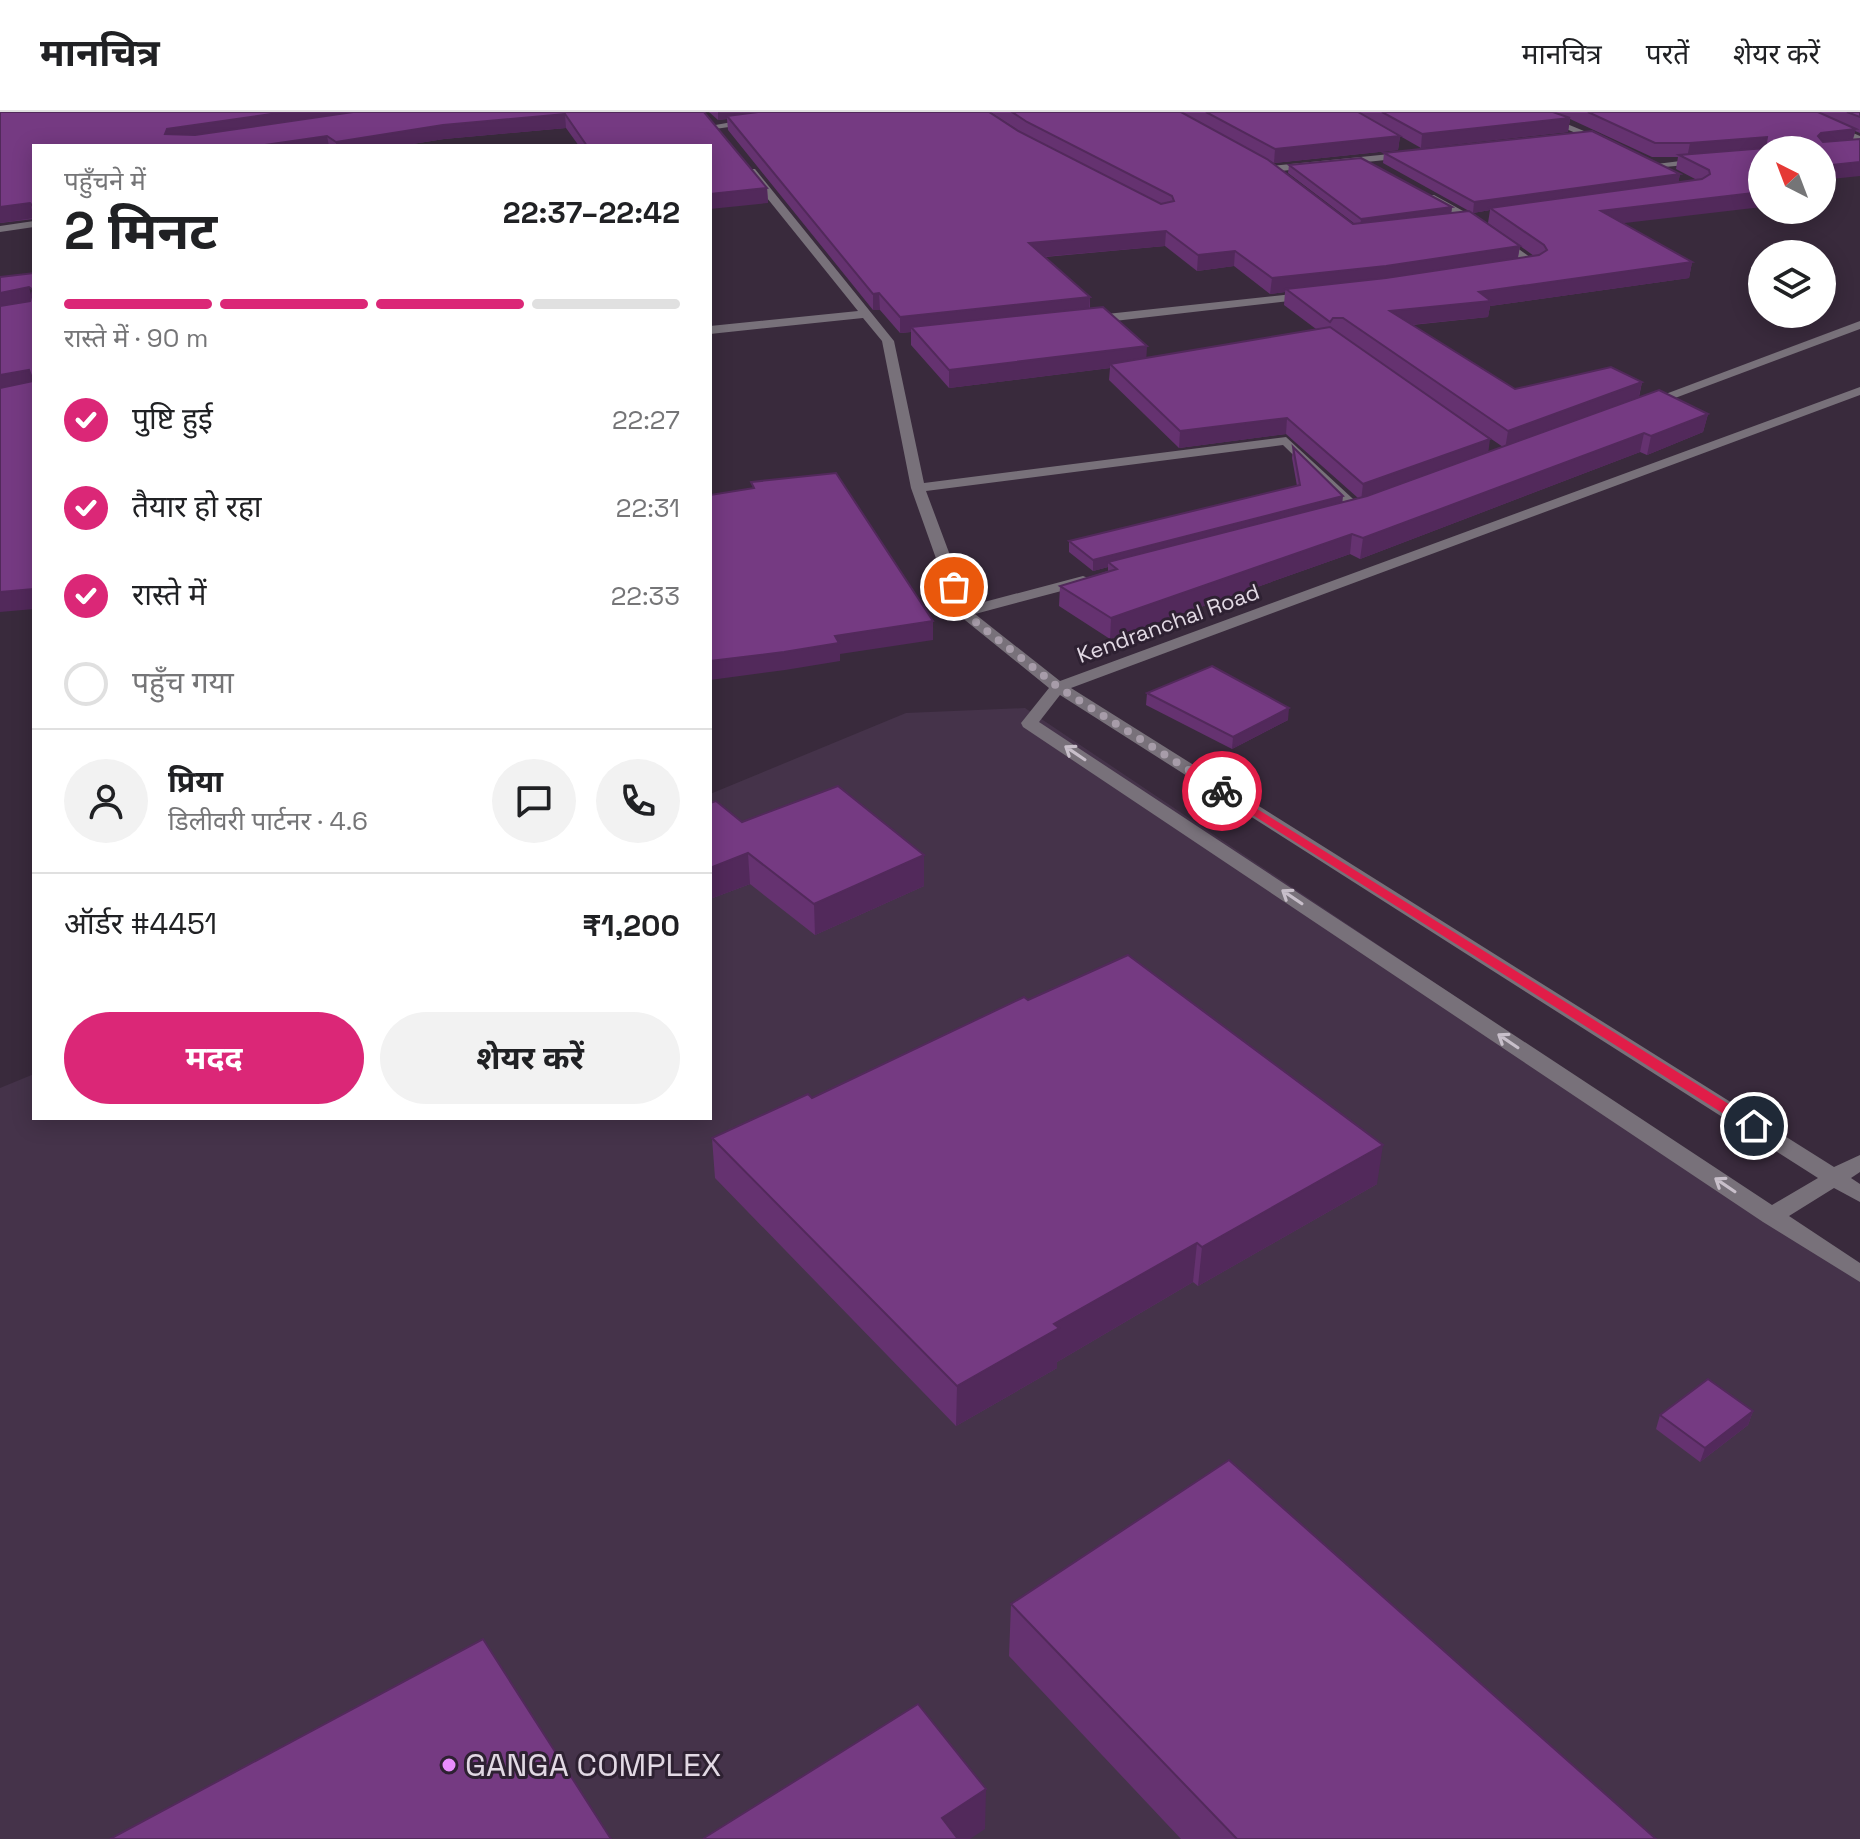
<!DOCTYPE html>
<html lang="hi">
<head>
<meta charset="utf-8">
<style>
	body { margin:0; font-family:"Space Grotesk","Noto Sans Devanagari",sans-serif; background:#f2f2f2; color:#202124; height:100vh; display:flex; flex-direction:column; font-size:30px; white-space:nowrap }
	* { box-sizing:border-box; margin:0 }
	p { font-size:26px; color:#757577 }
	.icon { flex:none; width:44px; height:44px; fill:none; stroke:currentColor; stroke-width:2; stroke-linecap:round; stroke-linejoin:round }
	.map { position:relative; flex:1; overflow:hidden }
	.sheet { position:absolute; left:32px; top:32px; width:680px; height:976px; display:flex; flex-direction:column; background:#fff; border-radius:0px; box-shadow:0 4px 20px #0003 }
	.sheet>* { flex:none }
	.needle { width:52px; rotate:318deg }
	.tools { position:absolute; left:1748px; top:24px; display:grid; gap:16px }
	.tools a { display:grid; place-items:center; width:88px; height:88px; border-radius:50%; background:#fff; box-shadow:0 4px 20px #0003; font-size:40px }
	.pin { position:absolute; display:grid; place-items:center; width:68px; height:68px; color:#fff; margin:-34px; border:4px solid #fff; border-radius:50%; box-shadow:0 2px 8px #0007 }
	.courier { position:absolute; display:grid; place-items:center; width:80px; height:80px; margin:-40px; border:6px solid #e11d48; border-radius:50%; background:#fff; color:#222; box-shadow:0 2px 10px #0007 }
	.summary em { font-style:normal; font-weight:700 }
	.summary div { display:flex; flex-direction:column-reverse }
	.summary { display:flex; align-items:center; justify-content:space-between; height:136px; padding:0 32px }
	h1 { font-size:52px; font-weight:700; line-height:60px }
	.bar { display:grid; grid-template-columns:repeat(4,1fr); gap:12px 8px; align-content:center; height:96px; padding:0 32px }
	.bar i { height:10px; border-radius:6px; background:#e0e0e0 }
	.bar .on { background:#db2777 }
	.bar p { grid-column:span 4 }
	.line { display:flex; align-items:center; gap:20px; padding:0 32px; border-top:2px solid #e0e0e0 }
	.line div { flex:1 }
	.round { display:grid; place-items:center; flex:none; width:84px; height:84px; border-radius:42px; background:#f2f2f2 }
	ol { padding:0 32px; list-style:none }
	li { display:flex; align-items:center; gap:24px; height:88px }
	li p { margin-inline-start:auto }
	li .icon { padding:8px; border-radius:50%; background:#db2777; color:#fff; stroke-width:4 }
	li:last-child { color:#757577 }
	li i { width:44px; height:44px; border:4px solid #e0e0e0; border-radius:50% }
	.cta { display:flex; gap:16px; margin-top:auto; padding:16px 32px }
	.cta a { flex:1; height:92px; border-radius:48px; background:#db2777; color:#fff; font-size:32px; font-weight:700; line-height:92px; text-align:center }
	.cta a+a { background:#f2f2f2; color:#202124 }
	header { display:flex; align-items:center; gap:48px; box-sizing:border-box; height:112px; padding:0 40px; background:#fff; border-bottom:2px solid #e0e0e0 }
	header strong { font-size:38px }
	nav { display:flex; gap:44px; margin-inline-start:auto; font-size:28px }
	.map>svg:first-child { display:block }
	.built { fill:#45334a }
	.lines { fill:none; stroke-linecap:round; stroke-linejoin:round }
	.minor { fill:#78717a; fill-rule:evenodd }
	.wall { fill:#653270; fill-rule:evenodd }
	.shaded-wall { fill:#52295b }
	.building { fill:#753a82; stroke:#52295b; stroke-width:2 }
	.oneway { stroke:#c8bfca }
	.route { fill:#e11d48 }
	.done { stroke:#a79ca9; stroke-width:8; stroke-dasharray:0 14.4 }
	.poi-dot { fill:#e98dfe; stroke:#2e2132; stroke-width:3 }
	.labels { text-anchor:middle; stroke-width:6; stroke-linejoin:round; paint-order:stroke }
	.far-street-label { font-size:22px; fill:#e2d9e4; stroke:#2e2132 }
	.near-poi-label { font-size:32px; fill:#e2d9e4; stroke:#2e2132; text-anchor:start }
</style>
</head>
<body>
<header>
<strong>मानचित्र</strong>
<nav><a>मानचित्र</a><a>परतें</a><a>शेयर करें</a></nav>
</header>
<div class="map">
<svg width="1860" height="1727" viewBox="0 0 1860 1727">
	<rect width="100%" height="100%" fill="#392a3c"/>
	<path class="built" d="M1025,596L1860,1156V1727H0V976L34,962V1006H710V682L906,601Z"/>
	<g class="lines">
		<g class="minor">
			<path d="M1525,0H1538L1613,31L1605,33Z"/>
			<path d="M1792,0H1805L1860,24V31Z"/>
			<path d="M754,6L757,11L715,17L710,14Z"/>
			<path d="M1410,40L1415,43L1414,45L1271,60L1266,57L1271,54Z"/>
			<path d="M1705,46L1709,47V51L1653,56L1648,53Z"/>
			<path d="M747,57H755L894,229L924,371L1286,325L1365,398L1363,401H1353L1283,333L926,379L969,494L1083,464L1088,466V472L975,502L1060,569L1860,275V283L1071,576L1834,1055L1860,1043V1060L1851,1066L1860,1072V1090L1834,1076L1789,1104L1860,1151V1170L1763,1110L1023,615L1021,611L1049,576L955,500L911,376L882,229L863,206L710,222V214L858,199L747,61ZM1060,583L1818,1066L1772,1093L1039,610Z"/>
			<path d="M1426,83H1434L1474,105L1541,153L1517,157V153L1525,151L1466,109L1426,87Z"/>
			<path d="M34,109V115L0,120V114Z"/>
			<path d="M1311,180L1317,184L1315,186L1088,212L1082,208L1088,204Z"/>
			<path d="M1860,209V217L1651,295L1639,292Z"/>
		</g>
	</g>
	<g class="wall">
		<path d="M0,0H704L767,76L768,91L710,34H579L566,16L444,27L400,34H34V107L0,111Z"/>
		<path d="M709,0H989L1024,22L990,0H1860V21L1855,19L1822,38L1623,111L1692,150L1689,166L1490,194L1488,205L1412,213L1515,277L1642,270L1639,285L1708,302L1703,320L1647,343L1640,340L1360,447L1350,442L1110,527L1059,494L1060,474L1108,459V455L1093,459L1069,440V429L1297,374L1292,346L1293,335L1343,390L1358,386L1286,322L1179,336L1109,268L1110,256L949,276L911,233V220L900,221L880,198H873L728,18L727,7L718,8ZM1570,7L1652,45H1678L1676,57L1697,68L1678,71L1680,62L1384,41L1383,51L1469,99L1451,101L1452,95L1289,53L1288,61L1355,112H1353L1260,43L1274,51L1398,38L1400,24L1421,36L1568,20ZM1490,98L1488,111L1534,144L1518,146L1520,134L1473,101ZM1165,134L1197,159L1234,154L1270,182L1285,180L1284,193L1316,217L1146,246L1090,196V185L1045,145ZM1340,223L1503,335L1488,340Z"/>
		<path d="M1147,581L1288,608L1232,637L1146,593Z"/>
		<path d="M710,691L742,710L924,743V774L815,823L750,772L710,787Z"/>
		<path d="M1028,888L1377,1072L1198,1174L1193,1170L1057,1250V1256L956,1314L715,1066L712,1026L812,986Z"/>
		<path d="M1753,1299L1748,1313L1700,1350L1656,1317L1660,1303Z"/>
		<path d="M1011,1492L1656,1727H1181L1009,1544Z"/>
	</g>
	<g class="shaded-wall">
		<path d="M285,0H381L169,34L165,22L167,17Z"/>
		<path d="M718,0H779L727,4V7L718,8Z"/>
		<path d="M565,2L566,16L444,27L400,34H336V30L443,13Z"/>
		<path d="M1570,6L1568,20L1421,36L1422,22Z"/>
		<path d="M1856,17L1852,31L1818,35V24L1821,21Z"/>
		<path d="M327,24L329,34H258Z"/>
		<path d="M1400,24L1398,38L1274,51L1275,37Z"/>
		<path d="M1767,25L1764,38L1687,46L1690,31Z"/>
		<path d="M1860,50V64L1822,68V54Z"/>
		<path d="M1680,62L1678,72L1490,96V98L1473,101L1474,90Z"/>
		<path d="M767,76L768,91L710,97V82Z"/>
		<path d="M1762,80V95L1599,114L1601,99Z"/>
		<path d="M30,91L34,106L0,111V95Z"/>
		<path d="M1452,95L1451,104L1360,116L1361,107Z"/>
		<path d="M1166,119L1165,134L1029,146V131Z"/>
		<path d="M1520,134L1517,149L1384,170L1286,177L1285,180L1270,182L1272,166Z"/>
		<path d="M1235,139L1234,154L1197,159L1198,143Z"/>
		<path d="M1692,150L1689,166L1490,194L1488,205L1388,215L1390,199L1479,180Z"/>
		<path d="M29,175L33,191L0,198V181Z"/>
		<path d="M879,181L880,198H873V182Z"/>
		<path d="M1090,185L1089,201L911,215V220L900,221V205Z"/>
		<path d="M1147,234L1146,252H1110V256L949,276V258Z"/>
		<path d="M29,258L34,275L0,281V263Z"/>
		<path d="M1642,270L1638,288L1505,337L1508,319Z"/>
		<path d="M1708,302L1703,320L1647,343L1651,324Z"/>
		<path d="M1287,306L1286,322L1179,336L1180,319Z"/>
		<path d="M1644,321L1640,340L1360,447L1363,426Z"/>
		<path d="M1490,327L1488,343L1361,389L1363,372Z"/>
		<path d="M1343,384L1342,394L1108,450V455L1093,459V448Z"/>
		<path d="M1352,422L1350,442L1110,527L1111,506Z"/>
		<path d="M34,477V497L0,500V480Z"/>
		<path d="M933,509V528L840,542V549L785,558L710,568V549L835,524Z"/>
		<path d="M1289,596L1288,608L1232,637L1233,625Z"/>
		<path d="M748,741L750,772L710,787V756Z"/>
		<path d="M924,743V774L815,823L814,792Z"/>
		<path d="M1383,1033L1377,1072L1198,1174L1202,1135Z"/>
		<path d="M1197,1131L1193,1170L1057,1250V1256L956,1314L957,1274L1054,1212Z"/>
		<path d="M1753,1299L1748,1313L1700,1350L1705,1336Z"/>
		<path d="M986,1677L985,1717L970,1727H942V1706Z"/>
	</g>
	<g class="building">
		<path d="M0,0H285L167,17L165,22L195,23L353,0H704L767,76L710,82V34H587L565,2L443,13L336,30L327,24L258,34H34V96L30,91L0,95Z"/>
		<path d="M758,0H989L1018,19L1161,92L1174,89L1172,84L1027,10L1012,0H1181L1267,47L1353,112L1469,99L1520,134L1386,154L1272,166L1235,139L1198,143L1166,119L1029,131L1090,185L900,205L879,181L873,182L727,4Z"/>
		<path d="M1206,0H1358L1400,24L1275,37Z"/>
		<path d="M1382,0H1553L1570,6L1422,22Z"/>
		<path d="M1588,0H1818L1856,17L1821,21L1818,24L1823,30L1860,27V50L1822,54V38H1762V80L1601,99L1692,150L1479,180L1491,189L1390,199L1515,277L1611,255L1642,270L1508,319L1343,206H1333L1330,210L1286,177L1386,166L1539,143L1547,138L1544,133L1490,96L1702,67L1710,62L1709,58L1679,43L1765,36L1767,25L1690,31H1655Z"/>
		<path d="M1847,0H1860V5Z"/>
		<path d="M1592,19L1680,62L1474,90L1384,41Z"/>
		<path d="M1361,46L1452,95L1361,107L1289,53Z"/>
		<path d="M34,161V477L0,480V276L33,269L29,258L0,263V194L30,189L33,178L29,175L0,181V165Z"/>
		<path d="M1103,195L1147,234L949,258L911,215Z"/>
		<path d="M1330,215L1490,327L1363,372L1287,306L1180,319L1110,252Z"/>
		<path d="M1659,278L1708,302L1651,324L1644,321L1363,426L1352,422L1111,506L1060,474L1117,457L1108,450L1367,384Z"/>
		<path d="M1293,335L1343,384L1093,448L1069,429L1300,373Z"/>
		<path d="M836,361L933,509L835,524L839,531L784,540L710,549V383L754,376L751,370Z"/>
		<path d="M1212,554L1289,596L1233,625L1147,581Z"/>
		<path d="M838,674L924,743L814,792L748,741L710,756V691L716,689L742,710Z"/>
		<path d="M1128,843L1383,1033L1202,1135L1197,1131L1054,1212L1059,1216L957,1274L712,1026L808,982L812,986L1024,885L1028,888Z"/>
		<path d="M1708,1267L1753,1299L1705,1336L1660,1303Z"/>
		<path d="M1229,1348L1656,1727H1237L1011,1492Z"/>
		<path d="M483,1527L611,1727H110Z"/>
		<path d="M918,1592L986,1677L942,1706L958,1727H704V1726Z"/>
	</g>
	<defs><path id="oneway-shaft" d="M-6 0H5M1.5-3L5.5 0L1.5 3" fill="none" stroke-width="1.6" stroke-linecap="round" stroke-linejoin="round" transform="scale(2)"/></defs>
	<g class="oneway">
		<use href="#oneway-shaft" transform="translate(1075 641) rotate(-146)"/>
		<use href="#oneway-shaft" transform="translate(1292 785) rotate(-146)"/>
		<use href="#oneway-shaft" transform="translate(1508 929) rotate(-146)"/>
		<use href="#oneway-shaft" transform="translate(1725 1073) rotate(-146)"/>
	</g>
	<path class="route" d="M1222,675L1759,1011V1018H1749L1218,681V676Z"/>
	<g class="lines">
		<path class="done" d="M954,475L963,500L1058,575L1222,679"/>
	</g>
	<circle class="poi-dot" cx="449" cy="1653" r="8"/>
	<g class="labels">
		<g class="far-street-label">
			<text transform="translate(1168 511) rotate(-20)" y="8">Kendranchal Road</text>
		</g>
		<g class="near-poi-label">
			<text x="465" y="1664">GANGA COMPLEX</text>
		</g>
	</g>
</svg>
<div class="tools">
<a><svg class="needle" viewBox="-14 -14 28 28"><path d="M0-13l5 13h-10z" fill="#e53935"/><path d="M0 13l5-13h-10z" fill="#757577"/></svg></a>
<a><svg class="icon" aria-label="layers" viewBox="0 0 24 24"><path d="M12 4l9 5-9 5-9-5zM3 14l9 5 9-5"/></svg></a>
</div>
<div class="pin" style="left:954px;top:475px;background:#ea580c"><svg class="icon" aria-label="bag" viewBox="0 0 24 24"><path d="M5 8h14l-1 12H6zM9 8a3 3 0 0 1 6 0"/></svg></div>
<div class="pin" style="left:1754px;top:1014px;background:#1f2937"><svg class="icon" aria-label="home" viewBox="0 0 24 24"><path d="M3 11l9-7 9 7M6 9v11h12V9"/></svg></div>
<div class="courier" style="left:1222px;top:679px"><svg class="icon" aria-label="bike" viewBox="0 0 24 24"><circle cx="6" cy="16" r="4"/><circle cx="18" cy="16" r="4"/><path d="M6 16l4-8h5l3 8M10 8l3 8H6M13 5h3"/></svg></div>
<section class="sheet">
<div class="summary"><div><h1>2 मिनट</h1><p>पहुँचने में</p></div><em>22:37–22:42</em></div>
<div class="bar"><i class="on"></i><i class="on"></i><i class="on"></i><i></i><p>रास्ते में · 90 m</p></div>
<ol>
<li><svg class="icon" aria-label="check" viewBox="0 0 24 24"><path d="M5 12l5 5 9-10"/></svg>पुष्टि हुई<p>22:27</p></li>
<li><svg class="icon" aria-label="check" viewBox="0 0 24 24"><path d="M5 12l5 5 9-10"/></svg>तैयार हो रहा<p>22:31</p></li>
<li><svg class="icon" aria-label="check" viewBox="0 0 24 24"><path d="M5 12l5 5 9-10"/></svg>रास्ते में<p>22:33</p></li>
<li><i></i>पहुँच गया</li>
</ol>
<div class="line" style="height:144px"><a class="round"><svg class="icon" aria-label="person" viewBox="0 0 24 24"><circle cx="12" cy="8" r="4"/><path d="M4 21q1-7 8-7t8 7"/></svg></a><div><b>प्रिया</b><p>डिलीवरी पार्टनर · 4.6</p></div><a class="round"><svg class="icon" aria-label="chat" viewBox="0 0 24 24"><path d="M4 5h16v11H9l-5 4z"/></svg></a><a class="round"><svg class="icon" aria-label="phone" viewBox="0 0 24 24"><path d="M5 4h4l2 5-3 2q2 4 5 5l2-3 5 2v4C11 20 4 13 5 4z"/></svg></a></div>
<div class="line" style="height:104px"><div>ऑर्डर #4451</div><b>₹1,200</b></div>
<div class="cta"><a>मदद</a><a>शेयर करें</a></div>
</section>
</div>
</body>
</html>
